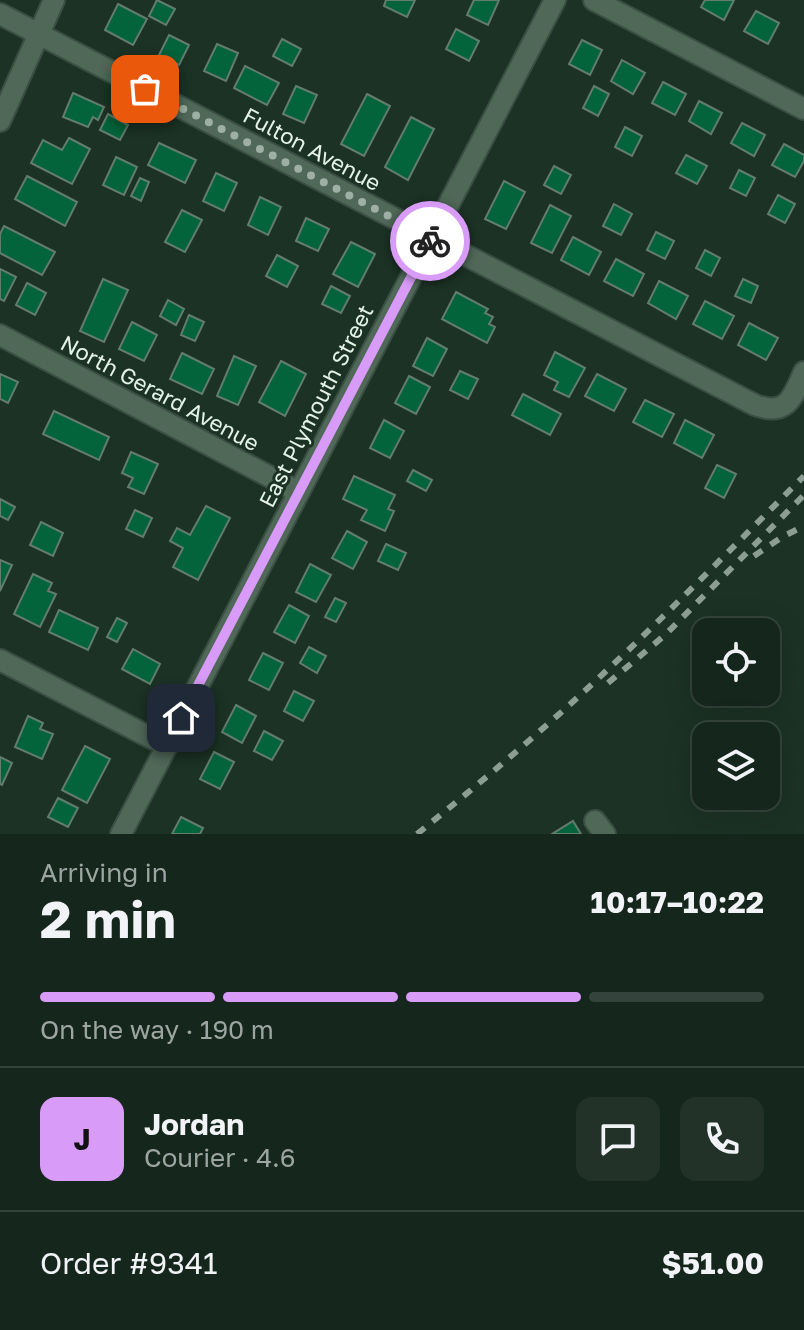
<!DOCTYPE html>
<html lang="en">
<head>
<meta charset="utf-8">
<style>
	body { margin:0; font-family:"Golos Text",sans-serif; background:#223229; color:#f1f3f6; height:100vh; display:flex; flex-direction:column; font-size:30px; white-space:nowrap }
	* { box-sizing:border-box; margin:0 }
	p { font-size:26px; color:#9da5a3 }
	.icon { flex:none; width:44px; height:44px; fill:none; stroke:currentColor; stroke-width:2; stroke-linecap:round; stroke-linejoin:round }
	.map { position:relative; height:834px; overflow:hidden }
	.details { display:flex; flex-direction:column; background:#15261c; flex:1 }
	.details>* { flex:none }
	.buttons { position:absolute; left:692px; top:618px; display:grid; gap:16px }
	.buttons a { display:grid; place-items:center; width:88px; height:88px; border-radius:16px; background:#15261c; box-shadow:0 8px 32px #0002,0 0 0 2px #34433b; font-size:40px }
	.pin { position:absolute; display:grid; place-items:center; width:68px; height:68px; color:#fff; margin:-34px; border-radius:16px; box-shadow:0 4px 12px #0006 }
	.courier { position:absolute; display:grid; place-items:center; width:80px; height:80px; margin:-40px; border:6px solid #d89bf8; border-radius:50%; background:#fff; color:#222; box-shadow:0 2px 10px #0007 }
	.overview em { font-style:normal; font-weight:700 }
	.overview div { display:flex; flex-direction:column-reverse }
	.overview { display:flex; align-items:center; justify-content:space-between; height:136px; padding:0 40px }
	h1 { font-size:52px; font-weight:700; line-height:60px }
	.bar { display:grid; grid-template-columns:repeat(4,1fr); gap:12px 8px; align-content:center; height:96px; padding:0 40px }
	.bar i { height:10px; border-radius:6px; background:#34433b }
	.bar .selected { background:#d89bf8 }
	.bar p { grid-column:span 4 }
	.line { display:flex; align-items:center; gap:20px; padding:0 40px; border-top:2px solid #34433b }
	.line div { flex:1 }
	.round { display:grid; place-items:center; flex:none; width:84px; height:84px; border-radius:16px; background:#223229 }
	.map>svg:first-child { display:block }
	.building { fill:#03633a; stroke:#637c6c; stroke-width:2 }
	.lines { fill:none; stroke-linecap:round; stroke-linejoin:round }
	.minor-casing { stroke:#3a4e43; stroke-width:24 }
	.minor { stroke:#506858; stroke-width:20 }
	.rail { stroke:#8c9e93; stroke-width:6; stroke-dasharray:10 10; stroke-linecap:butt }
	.done { stroke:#9eafa4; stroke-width:8; stroke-dasharray:0 14.4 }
	.route { stroke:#d89bf8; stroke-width:10 }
	.labels { text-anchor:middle; stroke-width:6; stroke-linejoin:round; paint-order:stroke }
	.street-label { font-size:22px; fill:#e4f2e9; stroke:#1c3225 }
</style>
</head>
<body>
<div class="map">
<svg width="804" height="834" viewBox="0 0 804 834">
	<rect width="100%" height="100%" fill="#1c3225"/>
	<g class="building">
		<path d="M157,0L175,9L166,25L149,16Z"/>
		<path d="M386,0H415L407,17L384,6Z"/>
		<path d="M474,0H499L488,25L467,15Z"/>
		<path d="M705,0H734L724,20L701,7Z"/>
		<path d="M118,4L147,19L133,45L105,30Z"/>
		<path d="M756,11L779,23L768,44L744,31Z"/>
		<path d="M456,29L479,41L469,61L446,49Z"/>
		<path d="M169,35L189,45L179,65L159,55Z"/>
		<path d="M282,39L301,49L292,66L273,56Z"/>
		<path d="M582,40L602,50L590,75L569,64Z"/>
		<path d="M217,44L238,53L226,81L204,71Z"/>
		<path d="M622,60L645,73L633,94L611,81Z"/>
		<path d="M245,66L279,83L267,105L234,88Z"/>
		<path d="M663,82L686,94L675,115L652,103Z"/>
		<path d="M296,86L317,95L304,123L283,114Z"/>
		<path d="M594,86L609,94L598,116L583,108Z"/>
		<path d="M73,93L104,107L98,120L93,117L88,127L63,117Z"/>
		<path d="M367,94L390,106L364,156L341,144Z"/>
		<path d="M699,101L722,113L711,134L689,121Z"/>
		<path d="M108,114L128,125L120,140L100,130Z"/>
		<path d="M411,117L434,129L408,180L385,167Z"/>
		<path d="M742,123L765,135L754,156L731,143Z"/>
		<path d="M625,127L642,136L632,156L615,147Z"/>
		<path d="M69,138L90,149L72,184L31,163L43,140L62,150Z"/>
		<path d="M159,143L196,160L185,183L148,165Z"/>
		<path d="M784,144L804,155V161L795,177L772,165Z"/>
		<path d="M686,155L707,166L697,184L676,173Z"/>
		<path d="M116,157L137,167L124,195L103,185Z"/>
		<path d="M554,166L571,175L561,194L544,185Z"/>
		<path d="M739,170L755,178L746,196L730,188Z"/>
		<path d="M216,173L237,183L224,211L203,201Z"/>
		<path d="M27,176L77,202L65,226L15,199Z"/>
		<path d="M140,178L149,182L141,201L131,196Z"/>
		<path d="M504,181L525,192L506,229L485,219Z"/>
		<path d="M778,195L795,204L785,223L768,214Z"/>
		<path d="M260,197L281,207L268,235L248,225Z"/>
		<path d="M614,204L632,214L621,235L603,226Z"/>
		<path d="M550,205L571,216L552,253L531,243Z"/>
		<path d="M182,210L202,220L185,252L165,242Z"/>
		<path d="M306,218L329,229L318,251L296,241Z"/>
		<path d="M4,226L55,252L42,275L0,253V234Z"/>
		<path d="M656,232L674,241L665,259L647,250Z"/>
		<path d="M573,237L601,252L589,275L561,260Z"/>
		<path d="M351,242L375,254L358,287L333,274Z"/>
		<path d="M705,250L720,258L711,276L696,268Z"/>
		<path d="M277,255L298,266L287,287L266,276Z"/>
		<path d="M616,259L644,274L633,296L604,281Z"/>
		<path d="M0,269L16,277L4,301L0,299Z"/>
		<path d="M103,279L128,290L104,342L80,331Z"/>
		<path d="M743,279L758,286L751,303L735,296Z"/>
		<path d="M659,281L688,296L676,319L648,303Z"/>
		<path d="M27,283L46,293L35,315L16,305Z"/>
		<path d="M331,286L350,296L341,313L322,304Z"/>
		<path d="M456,292L488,309L485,313L493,317L489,324L495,327L487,343L442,319Z"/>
		<path d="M168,300L184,309L176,325L160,316Z"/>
		<path d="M705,301L734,316L722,339L693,324Z"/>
		<path d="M189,315L204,322L195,341L181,335Z"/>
		<path d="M132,322L157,335L144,361L119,349Z"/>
		<path d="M749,323L778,338L766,360L738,345Z"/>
		<path d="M427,338L447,349L433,376L413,366Z"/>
		<path d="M555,352L585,368L569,397L554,390L558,382L544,375Z"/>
		<path d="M182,353L214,369L202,394L170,379Z"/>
		<path d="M234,356L256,366L238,405L217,396Z"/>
		<path d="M281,361L306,374L285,416L259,402Z"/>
		<path d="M460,371L478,379L468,399L450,390Z"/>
		<path d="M0,374L18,382L8,403L0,399Z"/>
		<path d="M597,374L626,389L614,411L585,396Z"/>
		<path d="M409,376L430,387L416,414L395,403Z"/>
		<path d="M523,394L561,414L550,435L512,415Z"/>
		<path d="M645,400L674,414L662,437L633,422Z"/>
		<path d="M54,411L109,437L99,460L43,434Z"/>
		<path d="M384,420L404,431L390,458L370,448Z"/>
		<path d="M685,420L714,435L702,458L674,443Z"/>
		<path d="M131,452L158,464L144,494L128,487L133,478L122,473Z"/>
		<path d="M717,465L736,474L724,498L705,488Z"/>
		<path d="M413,470L432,480L426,491L407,481Z"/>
		<path d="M354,476L395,495L388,509L394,511L385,531L361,520L367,510L343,499Z"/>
		<path d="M0,499L15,507L8,520L0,516Z"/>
		<path d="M206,506L230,518L198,580L173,567L183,548L170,541L177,528L190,535Z"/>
		<path d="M135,510L152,518L143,537L126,529Z"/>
		<path d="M41,522L63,533L53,556L30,545Z"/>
		<path d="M347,531L367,542L353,569L332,558Z"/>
		<path d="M386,544L406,553L398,570L378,561Z"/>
		<path d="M0,560L12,565L0,591Z"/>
		<path d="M310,564L331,575L316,602L296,592Z"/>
		<path d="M33,574L52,583L48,591L56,594L40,627L14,614Z"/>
		<path d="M335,598L346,603L336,622L325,617Z"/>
		<path d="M289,605L309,616L295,643L274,632Z"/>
		<path d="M59,610L98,628L88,650L49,632Z"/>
		<path d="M117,618L127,623L117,642L107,637Z"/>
		<path d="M309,647L326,656L317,673L300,663Z"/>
		<path d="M133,649L160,664L150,684L122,669Z"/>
		<path d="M263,653L283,663L269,690L249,680Z"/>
		<path d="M294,691L314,701L303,721L284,711Z"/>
		<path d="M236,705L256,716L242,743L222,732Z"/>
		<path d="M28,716L43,723L40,729L53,734L42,759L15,747Z"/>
		<path d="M264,731L283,741L272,760L254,751Z"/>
		<path d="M85,746L110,759L87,803L62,790Z"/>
		<path d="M214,752L234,762L220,789L200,779Z"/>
		<path d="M0,757L12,763L2,785L0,784Z"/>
		<path d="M58,798L78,808L68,827L48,817Z"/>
		<path d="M181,817L203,828L200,834H172Z"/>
		<path d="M573,821L581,834H552Z"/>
	</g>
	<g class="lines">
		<defs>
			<g id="minor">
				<path d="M594,0L804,109"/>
				<path d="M0,14L755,405C787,417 793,397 804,372"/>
				<path d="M0,121L54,0"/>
				<path d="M0,335L299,492"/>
				<path d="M0,660L167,746"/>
				<path d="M595,821L605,834"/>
				<path d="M121,834L555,0"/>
			</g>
		</defs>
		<use href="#minor" class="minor-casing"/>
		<use href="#minor" class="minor"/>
		<g class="rail">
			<path d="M754,556L782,537L804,526"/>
			<path d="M608,683L665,635L804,495"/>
			<path d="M417,834C468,793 518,751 567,707C649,633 726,554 804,476"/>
		</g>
	</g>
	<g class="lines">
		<path class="done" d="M145,89L431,238L430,241"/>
		<path class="route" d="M181,718L430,241"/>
	</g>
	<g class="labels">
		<g class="street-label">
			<text transform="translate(312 149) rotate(28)" y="8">Fulton Avenue</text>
			<text transform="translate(160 393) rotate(28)" y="8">North Gerard Avenue</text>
			<text transform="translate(316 406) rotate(-63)" y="8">East Plymouth Street</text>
		</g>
	</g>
</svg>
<div class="buttons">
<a><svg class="icon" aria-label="locate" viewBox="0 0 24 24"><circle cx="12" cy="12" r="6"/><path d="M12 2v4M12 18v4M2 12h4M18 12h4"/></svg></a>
<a><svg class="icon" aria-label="layers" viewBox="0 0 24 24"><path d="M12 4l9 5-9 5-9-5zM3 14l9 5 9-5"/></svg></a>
</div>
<div class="pin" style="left:145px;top:89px;background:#ea580c"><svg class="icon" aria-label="bag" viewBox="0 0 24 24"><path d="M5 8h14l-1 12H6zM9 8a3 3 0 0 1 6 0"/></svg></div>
<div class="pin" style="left:181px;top:718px;background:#1f2937"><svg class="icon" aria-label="home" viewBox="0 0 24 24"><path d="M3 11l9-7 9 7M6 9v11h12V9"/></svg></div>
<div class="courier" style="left:430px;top:241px"><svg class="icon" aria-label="bike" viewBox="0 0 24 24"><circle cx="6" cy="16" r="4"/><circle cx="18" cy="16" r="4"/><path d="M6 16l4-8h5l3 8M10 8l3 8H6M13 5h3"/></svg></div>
</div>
<section class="details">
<div class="overview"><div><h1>2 min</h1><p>Arriving in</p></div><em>10:17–10:22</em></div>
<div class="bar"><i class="selected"></i><i class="selected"></i><i class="selected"></i><i></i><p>On the way · 190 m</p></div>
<div class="line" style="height:144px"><b class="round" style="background:#d89bf8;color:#111">J</b><div><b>Jordan</b><p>Courier · 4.6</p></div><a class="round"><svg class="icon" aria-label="chat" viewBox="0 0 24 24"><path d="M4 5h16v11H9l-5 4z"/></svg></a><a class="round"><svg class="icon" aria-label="phone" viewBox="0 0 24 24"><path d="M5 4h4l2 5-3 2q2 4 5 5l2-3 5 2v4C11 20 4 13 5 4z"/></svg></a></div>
<div class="line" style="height:104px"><div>Order #9341</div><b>$51.00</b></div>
</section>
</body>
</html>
